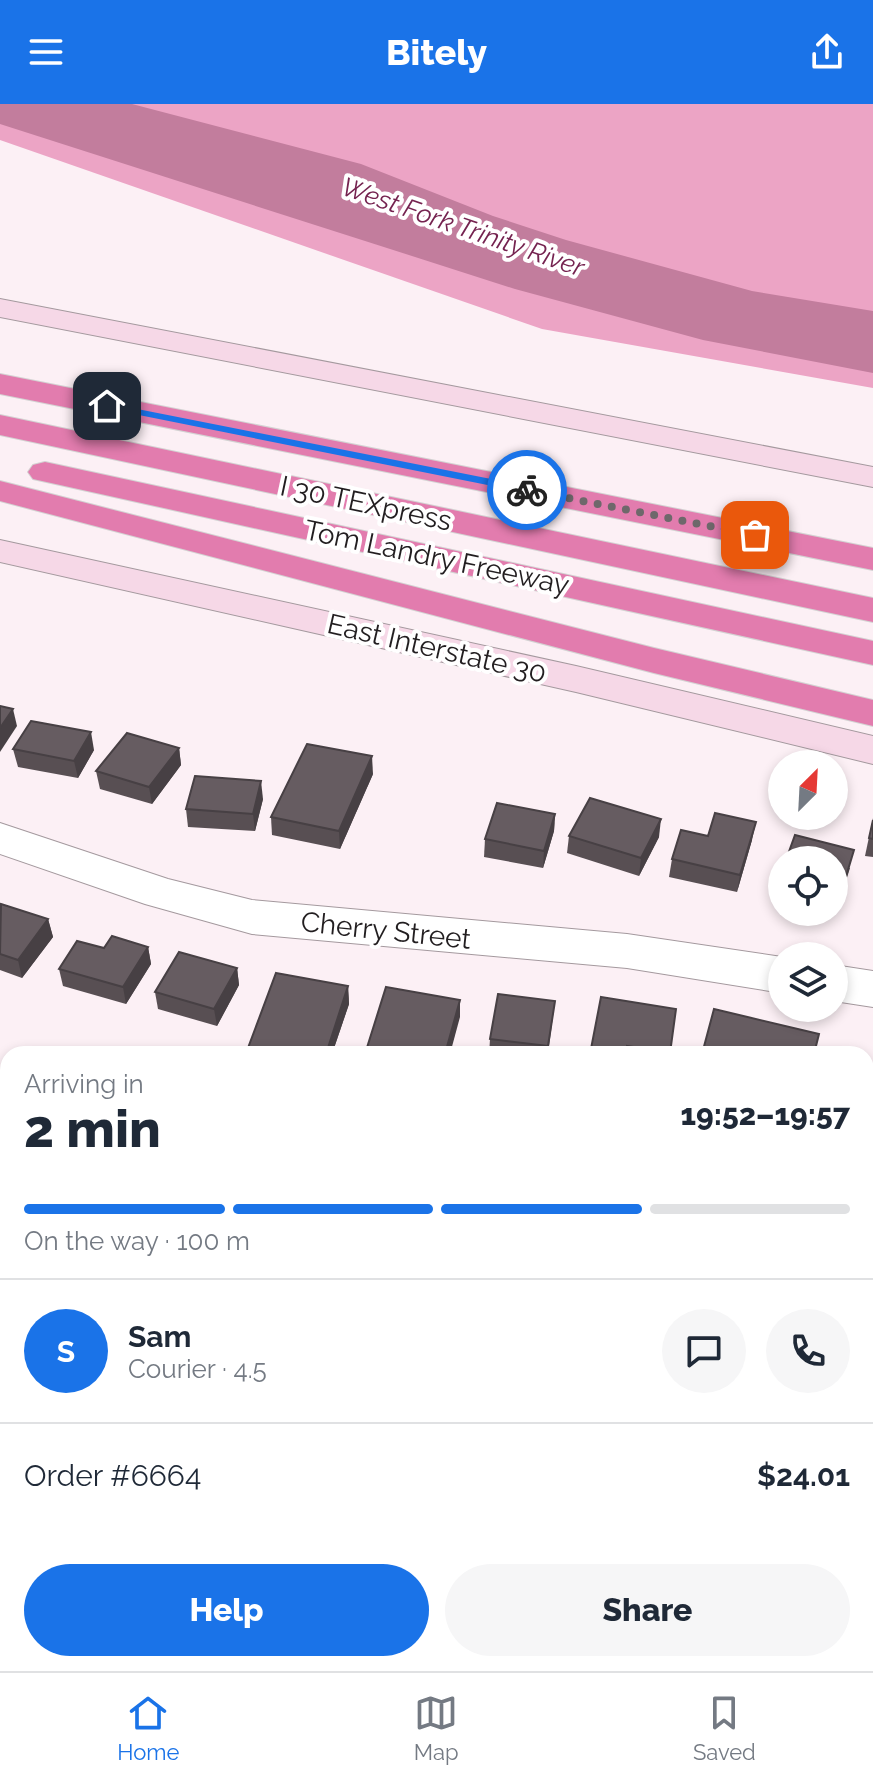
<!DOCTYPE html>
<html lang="en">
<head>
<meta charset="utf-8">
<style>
	body { margin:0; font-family:Raleway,sans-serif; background:#f6f6f7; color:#1f2937; height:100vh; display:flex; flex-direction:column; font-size:30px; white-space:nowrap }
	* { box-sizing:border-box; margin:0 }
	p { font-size:26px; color:#747a83 }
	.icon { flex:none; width:44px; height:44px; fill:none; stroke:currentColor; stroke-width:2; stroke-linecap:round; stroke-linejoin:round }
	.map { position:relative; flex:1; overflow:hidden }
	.details { position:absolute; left:0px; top:942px; width:874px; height:626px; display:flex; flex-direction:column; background:#fff; border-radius:24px 24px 0 0; box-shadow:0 4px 12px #0003 }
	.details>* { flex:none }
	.needle { width:52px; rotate:24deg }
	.tools { position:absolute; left:768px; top:646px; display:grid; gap:16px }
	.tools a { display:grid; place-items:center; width:80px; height:80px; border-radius:50%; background:#fff; box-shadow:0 4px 12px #0003; font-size:40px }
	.pin { position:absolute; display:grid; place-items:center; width:68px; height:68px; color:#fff; margin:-34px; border-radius:16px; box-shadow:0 4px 12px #0006 }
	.courier { position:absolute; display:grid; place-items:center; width:80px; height:80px; margin:-40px; border:6px solid #1a73e8; border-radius:50%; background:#fff; color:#222; box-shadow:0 2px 10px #0007 }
	.head em { font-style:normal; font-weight:800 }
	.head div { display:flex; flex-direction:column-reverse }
	.head { display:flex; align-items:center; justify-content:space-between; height:136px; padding:0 24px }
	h1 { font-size:52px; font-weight:800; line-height:60px }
	.bar { display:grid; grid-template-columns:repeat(4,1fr); gap:12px 8px; align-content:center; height:96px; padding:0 24px }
	.bar i { height:10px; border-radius:6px; background:#e0e1e3 }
	.bar .active { background:#1a73e8 }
	.bar p { grid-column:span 4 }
	.line { display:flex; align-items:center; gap:20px; padding:0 24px; border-top:2px solid #e0e1e3 }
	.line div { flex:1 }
	.round { display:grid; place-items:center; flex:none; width:84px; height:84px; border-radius:42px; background:#f6f6f7 }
	.cta { display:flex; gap:16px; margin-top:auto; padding:16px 24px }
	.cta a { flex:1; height:92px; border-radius:48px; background:#1a73e8; color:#fff; font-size:32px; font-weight:800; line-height:92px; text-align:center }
	.cta a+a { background:#f6f6f7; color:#1f2937 }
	header { display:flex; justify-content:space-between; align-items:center; height:104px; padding:0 24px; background:#1a73e8; color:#fff; font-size:36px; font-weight:800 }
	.dock { display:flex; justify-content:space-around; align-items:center; height:112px; border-top:2px solid #e0e1e3; background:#fff; font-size:22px; color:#747a83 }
	.dock a { display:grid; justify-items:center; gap:4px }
	.dock .active { color:#1a73e8 }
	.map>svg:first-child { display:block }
	.forest { fill:#eca4c5 }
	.water { fill:#c27d9d }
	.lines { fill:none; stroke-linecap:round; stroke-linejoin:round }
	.minor-casing { stroke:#a4999e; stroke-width:2 }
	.secondary-casing { stroke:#a4999e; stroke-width:2 }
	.motorway-casing { stroke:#d3d2d2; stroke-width:2 }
	.minor { fill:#fff; fill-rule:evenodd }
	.secondary { fill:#f6d8e7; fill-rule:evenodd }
	.motorway { fill:#e27cae; fill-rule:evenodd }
	.wall { fill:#584f53 }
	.shaded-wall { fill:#474044 }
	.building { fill:#665c61; stroke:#474044; stroke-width:2 }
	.route { fill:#1a73e8 }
	.done { stroke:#6e686b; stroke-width:8; stroke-dasharray:0 14.4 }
	.labels { text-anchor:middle; stroke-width:8; stroke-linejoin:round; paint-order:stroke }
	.far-water-label { font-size:26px; font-style:italic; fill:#752350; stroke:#fff }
	.street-label { font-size:28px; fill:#221e20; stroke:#fff }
</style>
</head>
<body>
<header><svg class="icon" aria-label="menu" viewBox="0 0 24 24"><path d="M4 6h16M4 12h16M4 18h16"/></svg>Bitely<svg class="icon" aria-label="share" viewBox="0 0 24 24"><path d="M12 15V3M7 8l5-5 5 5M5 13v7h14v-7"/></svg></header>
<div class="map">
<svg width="873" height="1567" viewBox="0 0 873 1567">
	<rect width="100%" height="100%" fill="#fcf0f5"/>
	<path class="forest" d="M0,0H873V284L542,225L0,36Z"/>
	<path class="water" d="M0,0H132L361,60L493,112L566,136L752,187L873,207V269L703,236L515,185L0,20Z"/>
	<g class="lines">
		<defs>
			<g id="minor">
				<path d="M0,719L168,775L252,796L627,830L782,853V889L627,864L252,830L145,800L0,750Z"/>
				<path d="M834,861L873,867V903L834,897Z"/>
				<path d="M0,1246L8,1248V1300L0,1298Z"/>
				<path d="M866,1443L873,1444V1504L866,1503Z"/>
			</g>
			<g id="secondary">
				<path d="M0,195L873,363V383L0,213Z"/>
				<path d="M0,436L576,562L873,632V660L576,588L0,458Z"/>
			</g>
			<g id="motorway">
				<path d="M0,270L873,444V466L0,290Z"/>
				<path d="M0,311L873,494V518L0,331Z"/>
				<path d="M45,358L873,537V561L33,375L28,368L33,361Z"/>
				<path d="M0,377L654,544L873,596V622L654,569L0,397Z"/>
			</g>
		</defs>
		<use href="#minor" class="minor-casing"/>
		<use href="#secondary" class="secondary-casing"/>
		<use href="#motorway" class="motorway-casing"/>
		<use href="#minor" class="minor"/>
		<use href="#secondary" class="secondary"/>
		<use href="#motorway" class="motorway"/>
	</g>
	<g class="wall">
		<path d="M179,644L181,661L152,700L100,685L96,667Z"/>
		<path d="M13,645L94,646L78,674L18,663Z"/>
		<path d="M373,670L340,745L272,731L271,713Z"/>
		<path d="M263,695L255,727L188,723L186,705Z"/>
		<path d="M555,710L554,727L543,764L484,753L485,735Z"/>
		<path d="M873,714V753L865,752Z"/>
		<path d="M569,732L659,733L639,772L567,749Z"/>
		<path d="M708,732L752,736L737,788L669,773L672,755Z"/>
		<path d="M834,756L850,764L837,806L834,805Z"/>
		<path d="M782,769V792L777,790Z"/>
		<path d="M0,801L48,815L53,833L22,874L0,866Z"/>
		<path d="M148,843L151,860L126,900L63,882L59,865L104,844Z"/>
		<path d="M237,864L239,881L217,922L158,905L155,888Z"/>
		<path d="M348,882L349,900L332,950H249L248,944Z"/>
		<path d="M555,897L548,950H489L490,935Z"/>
		<path d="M676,905L669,950H590Z"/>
		<path d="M0,1079L8,1082V1164L0,1160Z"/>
		<path d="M866,1211L873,1214V1314L866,1311Z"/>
		<path d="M337,1560H351L349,1565Z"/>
		<path d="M429,1560H508L506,1567H429Z"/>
	</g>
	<g class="shaded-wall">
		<path d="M13,605L17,622L0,648V624Z"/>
		<path d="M91,628L94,646L78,674L74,657Z"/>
		<path d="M179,644L181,661L152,700L149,683Z"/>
		<path d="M372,652L373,670L340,745L339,727Z"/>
		<path d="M261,677L263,695L255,727L253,710Z"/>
		<path d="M555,710L554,727L543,764L544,747Z"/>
		<path d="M661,715L659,733L639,772L641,754Z"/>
		<path d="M756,718L752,736L737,788L740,771Z"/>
		<path d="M48,815L53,833L22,874L18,856Z"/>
		<path d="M148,843L151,860L126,900L123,883Z"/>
		<path d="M237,864L239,881L217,922L214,905Z"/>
		<path d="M348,882L349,900L332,950H326Z"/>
		<path d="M460,896V913L450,950H445Z"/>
		<path d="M873,1059V1074L866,1077V1063Z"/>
		<path d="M8,1395V1422L0,1438V1411Z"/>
	</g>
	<g class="building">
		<path d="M0,602L13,605L0,624Z"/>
		<path d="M31,617L91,628L74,657L13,645Z"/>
		<path d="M127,629L179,644L149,683L96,667Z"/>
		<path d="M307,640L372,652L339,727L271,713Z"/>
		<path d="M195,672L261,677L253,710L186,705Z"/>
		<path d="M590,694L661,715L641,754L569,732Z"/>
		<path d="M497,699L555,710L544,747L485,735Z"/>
		<path d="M715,709L756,718L740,771L672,755L681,726L708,732Z"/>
		<path d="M873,716V735L869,734Z"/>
		<path d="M795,731L854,746L841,789L834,787V756H786Z"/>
		<path d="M1,800L48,815L18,856L0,850Z"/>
		<path d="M112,832L148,843L123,883L59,865L77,837L104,844Z"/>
		<path d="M179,848L237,864L214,905L155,888Z"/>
		<path d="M276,869L348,882L326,950H280L248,944Z"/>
		<path d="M386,883L460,896L445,950H365Z"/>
		<path d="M498,890L555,897L548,942L490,935Z"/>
		<path d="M601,893L676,905L670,949L627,942L626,950H590Z"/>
		<path d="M714,905L819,930L814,950H702Z"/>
		<path d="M873,980V1059L866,1063V983Z"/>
		<path d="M0,1079L8,1082V1150L0,1147Z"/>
		<path d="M866,1211L873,1214V1296L866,1294Z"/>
		<path d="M0,1364L8,1367V1395L0,1411Z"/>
		<path d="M436,1560H505L503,1567H454Z"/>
		<path d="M548,1560H668L666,1567H546Z"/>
	</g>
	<path class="route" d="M107,299L527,382L532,386L527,389L104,304Z"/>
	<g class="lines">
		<path class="done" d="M527,386L755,431"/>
	</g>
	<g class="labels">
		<g class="far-water-label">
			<text transform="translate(463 123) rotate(19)" y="9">West Fork Trinity River</text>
		</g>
		<g class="street-label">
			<text transform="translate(366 399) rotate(12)" y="10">I 30 TEXpress</text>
			<text transform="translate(437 453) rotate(12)" y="10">Tom Landry Freeway</text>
			<text transform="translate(437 544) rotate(13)" y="10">East Interstate 30</text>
			<text transform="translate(386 826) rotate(6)" y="10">Cherry Street</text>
		</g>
	</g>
</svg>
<div class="tools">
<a><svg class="needle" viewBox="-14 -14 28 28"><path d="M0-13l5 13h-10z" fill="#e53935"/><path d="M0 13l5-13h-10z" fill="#747a83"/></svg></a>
<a><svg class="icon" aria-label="locate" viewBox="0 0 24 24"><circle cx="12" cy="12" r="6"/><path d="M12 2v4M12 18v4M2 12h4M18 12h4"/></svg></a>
<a><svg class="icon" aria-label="layers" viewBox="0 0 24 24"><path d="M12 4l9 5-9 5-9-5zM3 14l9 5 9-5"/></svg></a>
</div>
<div class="pin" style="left:755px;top:431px;background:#ea580c"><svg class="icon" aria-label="bag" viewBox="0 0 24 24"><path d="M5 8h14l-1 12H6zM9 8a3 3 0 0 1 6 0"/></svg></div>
<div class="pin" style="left:107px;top:302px;background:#1f2937"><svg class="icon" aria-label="home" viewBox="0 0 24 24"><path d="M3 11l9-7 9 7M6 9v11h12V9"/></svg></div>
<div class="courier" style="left:527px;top:386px"><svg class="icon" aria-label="bike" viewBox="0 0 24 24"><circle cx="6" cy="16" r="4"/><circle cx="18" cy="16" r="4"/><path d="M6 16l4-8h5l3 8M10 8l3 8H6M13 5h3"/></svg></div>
<section class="details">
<div class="head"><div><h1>2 min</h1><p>Arriving in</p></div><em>19:52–19:57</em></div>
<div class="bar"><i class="active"></i><i class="active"></i><i class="active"></i><i></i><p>On the way · 100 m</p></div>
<div class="line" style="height:144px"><b class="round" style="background:#1a73e8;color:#fff">S</b><div><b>Sam</b><p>Courier · 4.5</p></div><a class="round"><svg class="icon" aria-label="chat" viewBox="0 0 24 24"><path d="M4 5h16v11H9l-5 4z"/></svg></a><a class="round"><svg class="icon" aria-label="phone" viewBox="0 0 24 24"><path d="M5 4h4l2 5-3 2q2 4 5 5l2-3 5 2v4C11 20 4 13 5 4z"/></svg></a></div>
<div class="line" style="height:104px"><div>Order #6664</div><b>$24.01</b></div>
<div class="cta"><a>Help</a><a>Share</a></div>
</section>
</div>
<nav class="dock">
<a class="active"><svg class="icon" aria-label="home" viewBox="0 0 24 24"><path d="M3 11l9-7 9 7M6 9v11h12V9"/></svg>Home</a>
<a><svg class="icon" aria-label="map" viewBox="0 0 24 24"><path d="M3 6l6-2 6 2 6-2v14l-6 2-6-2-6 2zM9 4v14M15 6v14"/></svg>Map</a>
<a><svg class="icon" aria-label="saved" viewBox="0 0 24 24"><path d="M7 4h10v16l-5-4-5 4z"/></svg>Saved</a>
</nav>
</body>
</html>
